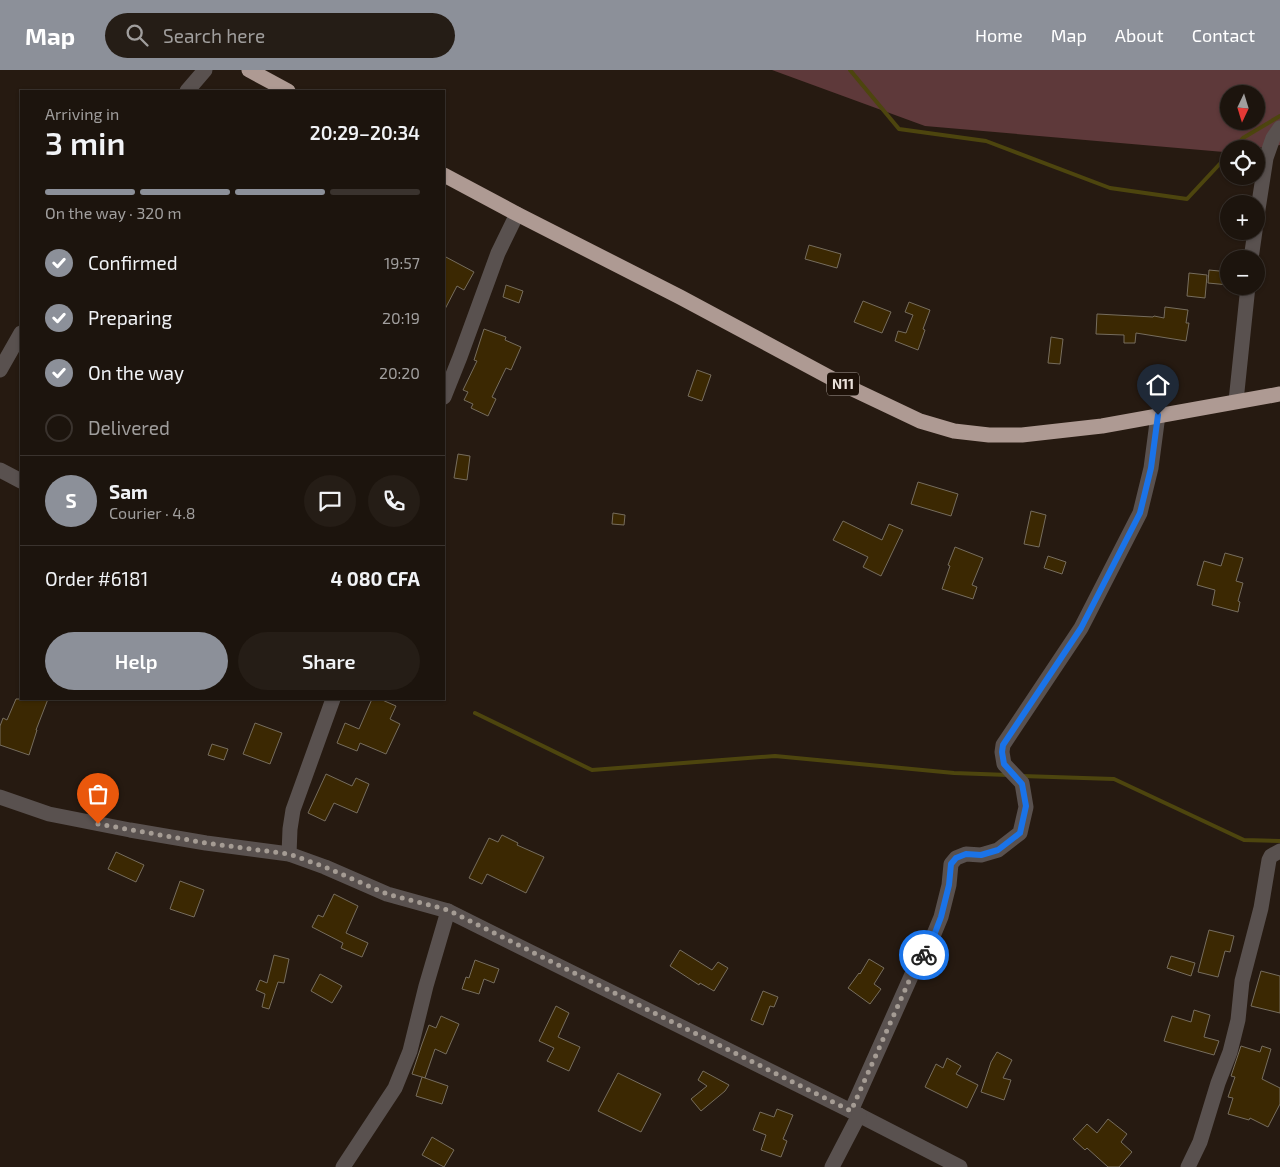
<!DOCTYPE html>
<html lang="en">
<head>
<meta charset="utf-8">
<style>
	body { margin:0; font-family:"Exo 2",sans-serif; background:#251d16; color:#f1f3f6; height:100vh; display:flex; flex-direction:column; font-size:19px; white-space:nowrap }
	* { box-sizing:border-box; margin:0 }
	p { font-size:16px; color:#a09e9d }
	.icon { flex:none; width:28px; height:28px; fill:none; stroke:currentColor; stroke-width:2; stroke-linecap:round; stroke-linejoin:round }
	.map { position:relative; flex:1; overflow:hidden }
	.details { position:absolute; left:20px; top:20px; width:425px; height:610px; display:flex; flex-direction:column; background:#1c140d; border-radius:0px; box-shadow:0 1px 4px #0004,0 0 0 1px #3a332e }
	.details>* { flex:none }
	.needle { width:32px; rotate:184deg }
	.tools { position:absolute; left:1220px; top:15px; display:grid; gap:10px }
	.tools a { display:grid; place-items:center; width:45px; height:45px; border-radius:50%; background:#1c140d; box-shadow:0 1px 4px #0004,0 0 0 1px #3a332e; font-size:25px }
	.pin { position:absolute; display:grid; place-items:center; width:42px; height:42px; color:#fff; margin:-51px -21px; border-radius:50% 50% 50% 0; rotate:-45deg; box-shadow:0 0 5px #0007 }
	.pin .icon { rotate:45deg }
	.courier { position:absolute; display:grid; place-items:center; width:50px; height:50px; margin:-25px; border:4px solid #1a73e8; border-radius:50%; background:#fff; color:#222; box-shadow:0 1px 6px #0007 }
	.summary em { font-style:normal; font-weight:600 }
	.summary div { display:flex; flex-direction:column-reverse }
	.summary { display:flex; align-items:center; justify-content:space-between; height:85px; padding:0 25px }
	h1 { font-size:32px; font-weight:600; line-height:38px }
	.bar { display:grid; grid-template-columns:repeat(4,1fr); gap:8px 5px; align-content:center; height:60px; padding:0 25px }
	.bar i { height:6px; border-radius:4px; background:#3a332e }
	.bar .current { background:#8c9099 }
	.bar p { grid-column:span 4 }
	.line { display:flex; align-items:center; gap:12px; padding:0 25px; border-top:1px solid #3a332e }
	.line div { flex:1 }
	.round { display:grid; place-items:center; flex:none; width:52px; height:52px; border-radius:26px; background:#251d16 }
	ol { padding:0 25px; list-style:none }
	li { display:flex; align-items:center; gap:15px; height:55px }
	li p { margin-inline-start:auto }
	li .icon { padding:5px; border-radius:50%; background:#8c9099; color:#fff; stroke-width:4 }
	li:last-child { color:#a09e9d }
	li i { width:28px; height:28px; border:2px solid #3a332e; border-radius:50% }
	.action { display:flex; gap:10px; margin-top:auto; padding:10px 25px }
	.action a { flex:1; height:58px; border-radius:30px; background:#8c9099; color:#fff; font-size:20px; font-weight:600; line-height:58px; text-align:center }
	.action a+a { background:#251d16; color:#f1f3f6 }
	header { display:flex; align-items:center; gap:30px; box-sizing:border-box; height:70px; padding:0 25px; background:#8c9099; color:#fff }
	header strong { font-size:24px }
	nav { display:flex; gap:28px; margin-inline-start:auto; font-size:18px }
	.search { width:350px; height:45px; background:#251d16; display:flex; align-items:center; gap:12px; box-sizing:border-box; padding:0 18px; border-radius:28px; color:#a09e9d; font-size:19px }
	.map>svg:first-child { display:block }
	.green { fill:#5e393a; fill-rule:evenodd }
	.lines { fill:none; stroke-linecap:round; stroke-linejoin:round }
	.stream { stroke:#4d450e; stroke-width:4 }
	.building { fill:#3b2802; stroke:#766d5e }
	.street { stroke:#59514f; stroke-width:15 }
	.highway { stroke:#ae9a93; stroke-width:15 }
	.done { stroke:#a59c94; stroke-width:5; stroke-dasharray:0 9 }
	.route { stroke:#1a73e8; stroke-width:6 }
	.labels { text-anchor:middle; stroke-width:4.5; stroke-linejoin:round; paint-order:stroke }
	.shield { fill:#1d1108; stroke:#aca39c; stroke-width:1 }
	.shield-label { font-size:14px; font-weight:bold; fill:#eae2db }
</style>
</head>
<body>
<header>
<strong>Map</strong>
<div class="search"><svg class="icon" aria-label="search" viewBox="0 0 24 24"><circle cx="10" cy="10" r="6"/><path d="M15 15l6 6"/></svg>Search here</div>
<nav><a>Home</a><a>Map</a><a>About</a><a>Contact</a></nav>
</header>
<div class="map">
<svg width="1280" height="1097" viewBox="0 0 1280 1097">
	<rect width="100%" height="100%" fill="#261a11"/>
	<path class="green" d="M772,0H1280V75L1249,79H1229V81L1224,82L925,56ZM1229,24H1256V51H1229Z"/>
	<g class="lines">
		<g class="stream">
			<path d="M850,0L899,59L986,71L1110,118L1187,129L1229,84"/>
			<path d="M1233,79L1243,68L1280,46"/>
			<path d="M475,643L592,700L775,686L954,703L1008,705"/>
			<path d="M1022,706L1114,709L1244,770L1280,771"/>
		</g>
	</g>
	<g class="building">
		<path d="M809,175L841,184L837,198L805,189Z"/>
		<path d="M444,186L474,202L464,220L457,216L444,241Z"/>
		<path d="M1209,200L1229,202V215L1208,213Z"/>
		<path d="M1189,203L1207,205L1205,228L1187,226Z"/>
		<path d="M506,215L523,221L519,233L503,227Z"/>
		<path d="M863,231L891,242L882,263L854,252Z"/>
		<path d="M909,232L930,240L923,259L925,260L918,280L895,271L898,261L906,263L913,245L905,242Z"/>
		<path d="M1165,237L1188,240L1186,253H1189L1186,271L1136,263L1135,273H1124V265L1096,264L1097,244L1153,247L1154,246L1164,248Z"/>
		<path d="M484,259L506,267L505,270L521,277L511,300L506,298L492,327L496,329L488,346L471,338L473,334L464,330L468,322L463,320L477,291L474,290Z"/>
		<path d="M1051,267L1063,269L1060,294L1048,293Z"/>
		<path d="M697,300L711,305L702,331L688,326Z"/>
		<path d="M458,384L470,386L467,410L454,408Z"/>
		<path d="M918,412L958,424L951,446L911,434Z"/>
		<path d="M1031,441L1046,445L1039,477L1024,474Z"/>
		<path d="M613,443L625,445L624,455L612,454Z"/>
		<path d="M843,451L882,470L889,454L903,460L881,506L863,497L868,487L833,470Z"/>
		<path d="M955,477L983,488L972,515L977,517L973,529L942,519L950,496L948,495Z"/>
		<path d="M1225,483L1243,488L1236,511L1243,513L1238,531L1240,532L1238,542L1212,535L1215,520L1197,515L1204,491L1221,496Z"/>
		<path d="M1048,486L1066,492L1062,504L1044,498Z"/>
		<path d="M16,629H48L36,660H37L29,685L0,675V656L3,648L7,650Z"/>
		<path d="M372,629H380L396,636L390,649L400,654L386,684L360,673L357,681L337,673L345,653L359,659Z"/>
		<path d="M255,653L282,663L270,694L243,684Z"/>
		<path d="M212,674L228,679L224,690L208,685Z"/>
		<path d="M326,704L352,716L356,708L369,714L357,743L334,733L325,751L308,743Z"/>
		<path d="M502,765L518,773L517,775L544,787L526,823L487,804L482,814L469,808L489,768L498,772Z"/>
		<path d="M116,782L144,795L136,812L108,799Z"/>
		<path d="M180,811L204,820L194,847L170,839Z"/>
		<path d="M334,824L358,836L346,863L368,873L362,887L341,878L343,873L312,857L318,845L323,847Z"/>
		<path d="M1209,860L1234,866L1230,882L1225,881L1218,907L1198,902Z"/>
		<path d="M680,880L712,900L718,892L728,898L714,921L700,913L699,915L670,896Z"/>
		<path d="M274,885L289,889L284,913L278,912L269,939L262,937L265,924L256,920L260,910L267,913Z"/>
		<path d="M1171,886L1195,893L1191,906L1167,898Z"/>
		<path d="M869,889L884,898L874,914L881,919L870,934L848,918L859,903L860,904Z"/>
		<path d="M475,890L499,899L494,913L484,909L479,924L462,919L466,907L469,908Z"/>
		<path d="M1261,901L1280,906V943L1251,936Z"/>
		<path d="M320,904L342,916L332,933L311,921Z"/>
		<path d="M763,921L778,927L774,937L770,936L763,955L751,950Z"/>
		<path d="M556,936L569,943L558,967L580,977L569,1001L547,991L554,978L539,971Z"/>
		<path d="M1194,940L1210,945L1204,967L1219,971L1214,985L1164,971L1172,946L1191,952Z"/>
		<path d="M441,946L459,954L446,984L435,979L425,1008L412,1004L422,974L429,955L436,958Z"/>
		<path d="M1241,976L1260,982L1262,976L1271,979L1262,1009L1280,1018V1034L1268,1057L1250,1048L1249,1050L1228,1044L1233,1028L1228,1027L1235,1007L1231,1006Z"/>
		<path d="M997,982L1012,990L1003,1008L1011,1010L1004,1030L981,1022L991,992Z"/>
		<path d="M947,988L961,996L956,1004L978,1015L967,1038L925,1017L936,994L943,998Z"/>
		<path d="M703,1001L729,1015L725,1021L701,1041L691,1029L707,1016L698,1010Z"/>
		<path d="M618,1003L661,1024L641,1062L598,1041Z"/>
		<path d="M422,1007L448,1016L442,1034L416,1026Z"/>
		<path d="M777,1039L793,1045L783,1069L787,1071L781,1087L761,1080L766,1065L753,1060L760,1042L774,1047Z"/>
		<path d="M1108,1049L1127,1064L1121,1072L1132,1082L1119,1097H1108L1087,1078L1085,1080L1073,1069L1087,1054L1097,1063Z"/>
		<path d="M432,1067L454,1080L444,1097L422,1085Z"/>
	</g>
	<g class="lines">
		<g class="street">
			<path d="M187,21L205,0"/>
			<path d="M1256,152L1266,88L1273,68L1280,58"/>
			<path d="M1251,189L1255,161"/>
			<path d="M0,300L21,263"/>
			<path d="M444,327L460,287L498,183L517,144"/>
			<path d="M1236,331L1248,216"/>
			<path d="M0,400L21,411"/>
			<path d="M0,727L49,744L130,760L206,773L289,784L325,797L387,824L448,841L851,1041L960,1097"/>
			<path d="M289,784L290,759L293,740L333,629"/>
			<path d="M851,1041L913,902L929,876L941,847L949,815L951,794L956,788L966,784L981,785L998,780L1020,763L1026,737L1022,713L1004,694L1002,682L1003,675L1081,558L1140,443L1151,398L1158,345"/>
			<path d="M343,1097L395,1018L410,981L426,916L448,841"/>
			<path d="M832,1097L859,1045"/>
			<path d="M1188,1097L1200,1072L1218,1013L1230,982L1238,950L1242,911L1261,838L1269,790L1271,786L1280,781"/>
		</g>
		<g class="highway">
			<path d="M249,0L288,21"/>
			<path d="M444,105L517,144L680,227L842,314L920,351L954,361L989,365H1022L1102,356L1280,324"/>
		</g>
	</g>
	<g class="lines">
		<path class="done" d="M98,754L206,773L289,784L325,797L387,824L448,840L851,1041L913,902L924,885"/>
		<path class="route" d="M924,885L930,876L941,847L949,815L951,794L956,788L966,784L981,785L998,780L1020,763L1026,736L1022,714L1004,694L1002,682L1003,675L1081,558L1140,443L1151,398L1158,345"/>
	</g>
	<g class="labels">
		<rect class="shield" x="827" y="302.5" width="32" height="23" rx="4"/>
		<g class="shield-label">
			<text x="843" y="319">N11</text>
		</g>
	</g>
</svg>
<div class="tools">
<a><svg class="needle" viewBox="-14 -14 28 28"><path d="M0-13l5 13h-10z" fill="#e53935"/><path d="M0 13l5-13h-10z" fill="#a09e9d"/></svg></a>
<a><svg class="icon" aria-label="locate" viewBox="0 0 24 24"><circle cx="12" cy="12" r="6"/><path d="M12 2v4M12 18v4M2 12h4M18 12h4"/></svg></a>
<a>+</a>
<a>−</a>
</div>
<div class="pin" style="left:98px;top:754px;background:#ea580c"><svg class="icon" aria-label="bag" viewBox="0 0 24 24"><path d="M5 8h14l-1 12H6zM9 8a3 3 0 0 1 6 0"/></svg></div>
<div class="pin" style="left:1158px;top:345px;background:#1f2937"><svg class="icon" aria-label="home" viewBox="0 0 24 24"><path d="M3 11l9-7 9 7M6 9v11h12V9"/></svg></div>
<div class="courier" style="left:924px;top:885px"><svg class="icon" aria-label="bike" viewBox="0 0 24 24"><circle cx="6" cy="16" r="4"/><circle cx="18" cy="16" r="4"/><path d="M6 16l4-8h5l3 8M10 8l3 8H6M13 5h3"/></svg></div>
<section class="details">
<div class="summary"><div><h1>3 min</h1><p>Arriving in</p></div><em>20:29–20:34</em></div>
<div class="bar"><i class="current"></i><i class="current"></i><i class="current"></i><i></i><p>On the way · 320 m</p></div>
<ol>
<li><svg class="icon" aria-label="check" viewBox="0 0 24 24"><path d="M5 12l5 5 9-10"/></svg>Confirmed<p>19:57</p></li>
<li><svg class="icon" aria-label="check" viewBox="0 0 24 24"><path d="M5 12l5 5 9-10"/></svg>Preparing<p>20:19</p></li>
<li><svg class="icon" aria-label="check" viewBox="0 0 24 24"><path d="M5 12l5 5 9-10"/></svg>On the way<p>20:20</p></li>
<li><i></i>Delivered</li>
</ol>
<div class="line" style="height:90px"><b class="round" style="background:#8c9099;color:#fff">S</b><div><b>Sam</b><p>Courier · 4.8</p></div><a class="round"><svg class="icon" aria-label="chat" viewBox="0 0 24 24"><path d="M4 5h16v11H9l-5 4z"/></svg></a><a class="round"><svg class="icon" aria-label="phone" viewBox="0 0 24 24"><path d="M5 4h4l2 5-3 2q2 4 5 5l2-3 5 2v4C11 20 4 13 5 4z"/></svg></a></div>
<div class="line" style="height:65px"><div>Order #6181</div><b>4 080 CFA</b></div>
<div class="action"><a>Help</a><a>Share</a></div>
</section>
</div>
</body>
</html>
